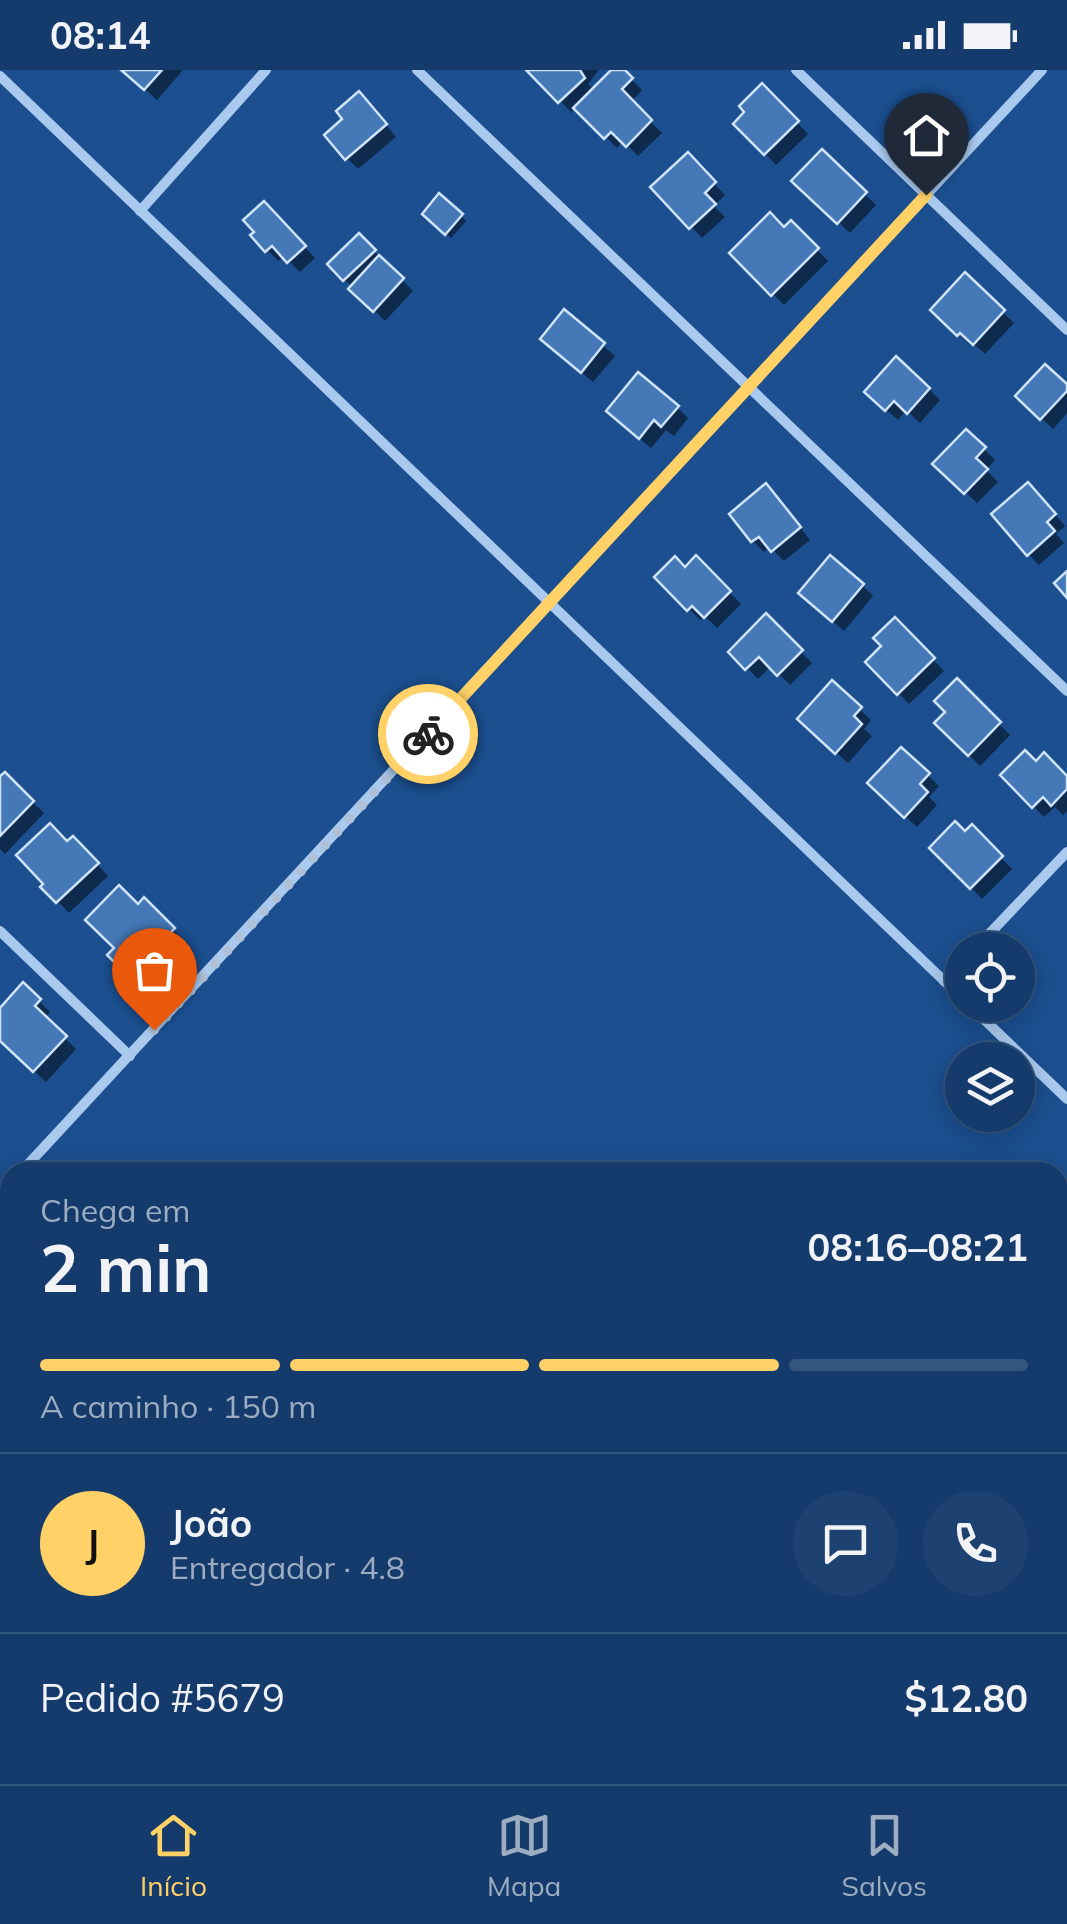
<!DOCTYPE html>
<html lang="pt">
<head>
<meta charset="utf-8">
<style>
	body { margin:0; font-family:Mulish,sans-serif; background:#1d4271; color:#f1f3f6; height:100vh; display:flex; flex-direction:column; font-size:38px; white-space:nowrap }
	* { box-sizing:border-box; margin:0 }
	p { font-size:32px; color:#9dadc1 }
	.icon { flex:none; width:55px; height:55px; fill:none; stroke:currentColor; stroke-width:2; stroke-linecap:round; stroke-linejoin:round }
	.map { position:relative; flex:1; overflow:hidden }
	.drawer { position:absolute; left:0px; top:1092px; width:1068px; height:622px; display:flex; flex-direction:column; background:#143b6b; border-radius:30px 30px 0 0; box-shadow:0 5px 25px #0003,0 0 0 2px #33557e }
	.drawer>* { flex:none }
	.controls { position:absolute; left:945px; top:862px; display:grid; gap:20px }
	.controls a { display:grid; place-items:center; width:90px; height:90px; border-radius:50%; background:#143b6b; box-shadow:0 5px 25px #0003,0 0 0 2px #33557e; font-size:50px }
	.pin { position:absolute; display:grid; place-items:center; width:85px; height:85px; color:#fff; margin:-102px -42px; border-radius:50% 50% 50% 0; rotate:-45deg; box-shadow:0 0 10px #0007 }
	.pin .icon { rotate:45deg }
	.courier { position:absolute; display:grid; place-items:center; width:100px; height:100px; margin:-50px; border:8px solid #ffd166; border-radius:50%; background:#fff; color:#222; box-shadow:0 2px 12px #0007 }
	.head em { font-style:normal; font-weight:700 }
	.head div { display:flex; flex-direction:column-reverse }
	.head { display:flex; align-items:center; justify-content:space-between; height:170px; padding:0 40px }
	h1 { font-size:65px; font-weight:700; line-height:75px }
	.bar { display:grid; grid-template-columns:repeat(4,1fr); gap:15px 10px; align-content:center; height:120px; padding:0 40px }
	.bar i { height:12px; border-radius:8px; background:#33557e }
	.bar .current { background:#ffd166 }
	.bar p { grid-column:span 4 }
	.line { display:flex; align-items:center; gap:25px; padding:0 40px; border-top:2px solid #33557e }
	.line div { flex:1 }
	.round { display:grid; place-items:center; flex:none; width:105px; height:105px; border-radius:52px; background:#1d4271 }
	.status { display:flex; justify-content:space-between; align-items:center; height:70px; padding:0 50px; background:#143b6b; direction:ltr }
	.status svg { height:28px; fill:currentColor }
	.dock { display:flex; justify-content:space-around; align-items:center; height:140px; border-top:2px solid #33557e; background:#143b6b; font-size:28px; color:#9dadc1 }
	.dock a { display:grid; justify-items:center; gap:5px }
	.dock .current { color:#ffd166 }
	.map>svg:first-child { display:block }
	.shadow { fill:#0007 }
	.building { fill:#4478b7; stroke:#cfe3fa; stroke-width:2.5 }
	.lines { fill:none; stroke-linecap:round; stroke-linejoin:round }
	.minor { stroke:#a9c9ee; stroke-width:10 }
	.done { stroke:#afc1d8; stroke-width:10; stroke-dasharray:0 18 }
	.route { stroke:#ffd166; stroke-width:12 }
</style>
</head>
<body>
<div class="status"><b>08:14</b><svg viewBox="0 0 49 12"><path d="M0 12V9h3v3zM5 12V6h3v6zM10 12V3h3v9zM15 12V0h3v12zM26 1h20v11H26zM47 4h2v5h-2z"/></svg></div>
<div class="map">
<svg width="1067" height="1714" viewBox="0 0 1067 1714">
	<rect width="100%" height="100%" fill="#1b4f8f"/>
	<g class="shadow">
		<path d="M124,0H183L157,30Z"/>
		<path d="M530,0H599L588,14L594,20L614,0H622L642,20L631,32L662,63L638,86L623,71L617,78L576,37L571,42Z"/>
		<path d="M762,17L808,64L776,95L737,54Z"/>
		<path d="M370,35L396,67L358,99L347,88L345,50Z"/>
		<path d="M822,83L876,135L850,163L795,111Z"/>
		<path d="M688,85L725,125L714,136L725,147L702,168L654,117Z"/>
		<path d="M440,127L466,151L451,168L425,144Z"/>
		<path d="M264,134L315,188L300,202L284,186L278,191L254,166Z"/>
		<path d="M791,153L828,191L784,235L732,183L784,160Z"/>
		<path d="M359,166L413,221L385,251L330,194Z"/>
		<path d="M965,206L1014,253L985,284L972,272L970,275L933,240Z"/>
		<path d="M565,243L615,286L593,312L554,280Z"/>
		<path d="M1067,318V343L1053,359L1018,326Z"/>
		<path d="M929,319L940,330L920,353L906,340L898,350L879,333Z"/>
		<path d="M677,337L688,348L674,366L666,360L651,378L620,352Z"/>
		<path d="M966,362L995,390L986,400L998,412L977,433L936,394Z"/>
		<path d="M1039,426L1065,456L1056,464L1064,473L1039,495L1028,484Z"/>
		<path d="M777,428L810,470L784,491L770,477L764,482L753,471Z"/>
		<path d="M696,489L741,534L717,558L704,545L700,550L658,507L685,500Z"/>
		<path d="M862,515L873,526L844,561L812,533Z"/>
		<path d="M766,547L812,593L790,615L771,596L758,609L731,582Z"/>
		<path d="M895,550L944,601L909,634L868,592L884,576Z"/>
		<path d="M957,611L1010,665L980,696L937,653L948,642Z"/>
		<path d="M833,614L871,650L864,659L872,666L848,693L812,660Z"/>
		<path d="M901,680L939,716L929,727L937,735L917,757L881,724Z"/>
		<path d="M1036,694L1067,709V741L1063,745L1055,737L1044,747L1003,705Z"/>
		<path d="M5,706L44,743L5,784L0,779V710Z"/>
		<path d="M972,758L1012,799L982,829L932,778L965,765Z"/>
		<path d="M73,769L108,806L69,843L44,817Z"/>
		<path d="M145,831L184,871L141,915L111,885Z"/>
		<path d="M23,916L50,942L44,948L76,979L46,1012L0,969V942Z"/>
	</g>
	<g class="building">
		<path d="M121,0H162L144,20Z"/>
		<path d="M526,0H580L585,8L558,33Z"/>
		<path d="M611,0H625L633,8L622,19L652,50L626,77L611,62L604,69L573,38Z"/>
		<path d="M762,13L799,51L764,85L733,54L744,42L739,36Z"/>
		<path d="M359,21L387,54L345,90L324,65L342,49L336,41Z"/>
		<path d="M822,79L867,122L837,154L791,111Z"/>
		<path d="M688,82L716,112L705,123L716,134L689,159L650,117Z"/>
		<path d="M439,123L463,144L445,165L422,144Z"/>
		<path d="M264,131L306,176L287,193L272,176L265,182L250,165L254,162L243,150Z"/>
		<path d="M770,142L784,157L791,150L819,178L771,226L729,183Z"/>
		<path d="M359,163L376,180L343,211L327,194Z"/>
		<path d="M379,185L404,208L373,242L348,219Z"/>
		<path d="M965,202L1005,240L973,275L960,263L957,266L930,240Z"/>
		<path d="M564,239L605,273L581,303L540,269Z"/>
		<path d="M896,286L930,318L907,344L894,331L885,341L864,322Z"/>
		<path d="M1045,294L1067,314V321L1040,350L1015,326Z"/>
		<path d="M638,302L679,336L661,357L654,350L639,369L606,341Z"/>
		<path d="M966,359L986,377L976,388L988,399L964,424L932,394Z"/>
		<path d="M1028,412L1056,444L1047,452L1055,461L1027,486L991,444Z"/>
		<path d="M766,413L801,457L771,482L759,467L751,472L729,444Z"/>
		<path d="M696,485L731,521L704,548L692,536L687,541L654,507L675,486L685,497Z"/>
		<path d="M830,485L864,514L832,552L798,523Z"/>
		<path d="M1067,501V528L1054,513Z"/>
		<path d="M766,543L803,580L777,606L759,587L745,600L728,582Z"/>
		<path d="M895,547L935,588L897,625L865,592L881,576L873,568Z"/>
		<path d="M957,608L1001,652L968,686L934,653L945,642L934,631Z"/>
		<path d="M832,610L862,637L854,646L862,654L835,684L797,649Z"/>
		<path d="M901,677L930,703L920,714L928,722L904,748L867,713Z"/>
		<path d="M1025,680L1036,691L1044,682L1067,706V719L1051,736L1043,727L1032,738L1000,705Z"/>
		<path d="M5,702L34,731L0,766V706Z"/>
		<path d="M955,751L965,761L972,754L1003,786L970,819L929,778Z"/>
		<path d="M50,753L67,771L73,766L99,793L56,833L40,817L43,814L16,785Z"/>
		<path d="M119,815L138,834L144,827L175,858L128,906L107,885L114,878L85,850Z"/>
		<path d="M23,912L41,929L35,936L67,966L33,1002L0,971V938Z"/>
	</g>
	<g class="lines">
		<g class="minor">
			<path d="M417,0L1067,621"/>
			<path d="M796,0L1067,260"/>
			<path d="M0,6L962,928"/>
			<path d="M140,141L266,0"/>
			<path d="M0,861L130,986"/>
			<path d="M974,880L1067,782"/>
			<path d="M944,911L962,892"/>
			<path d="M969,935L1067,1029"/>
			<path d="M21,1102L1042,0"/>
			<path d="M0,1126L10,1115"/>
		</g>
	</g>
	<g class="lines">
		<path class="done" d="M154,960L428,664"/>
		<path class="route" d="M428,664L926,125"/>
	</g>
</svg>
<div class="controls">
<a><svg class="icon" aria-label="locate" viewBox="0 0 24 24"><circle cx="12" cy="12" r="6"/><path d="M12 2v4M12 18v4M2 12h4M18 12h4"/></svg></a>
<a><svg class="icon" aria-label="layers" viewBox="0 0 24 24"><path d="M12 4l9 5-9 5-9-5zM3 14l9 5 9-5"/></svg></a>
</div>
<div class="pin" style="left:154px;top:960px;background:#ea580c"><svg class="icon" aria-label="bag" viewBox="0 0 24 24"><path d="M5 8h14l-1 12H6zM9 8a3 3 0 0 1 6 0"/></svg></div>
<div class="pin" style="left:926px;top:125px;background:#1f2937"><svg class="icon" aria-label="home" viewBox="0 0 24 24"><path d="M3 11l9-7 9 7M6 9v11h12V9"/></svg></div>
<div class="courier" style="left:428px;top:664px"><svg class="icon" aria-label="bike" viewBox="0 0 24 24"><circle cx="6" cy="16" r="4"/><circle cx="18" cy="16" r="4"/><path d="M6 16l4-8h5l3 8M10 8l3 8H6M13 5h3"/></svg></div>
<section class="drawer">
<div class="head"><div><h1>2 min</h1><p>Chega em</p></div><em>08:16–08:21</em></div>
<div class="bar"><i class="current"></i><i class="current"></i><i class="current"></i><i></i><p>A caminho · 150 m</p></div>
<div class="line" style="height:180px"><b class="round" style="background:#ffd166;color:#111">J</b><div><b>João</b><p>Entregador · 4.8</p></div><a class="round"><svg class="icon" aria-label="chat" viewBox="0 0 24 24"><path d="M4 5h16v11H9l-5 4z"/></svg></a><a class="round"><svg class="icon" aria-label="phone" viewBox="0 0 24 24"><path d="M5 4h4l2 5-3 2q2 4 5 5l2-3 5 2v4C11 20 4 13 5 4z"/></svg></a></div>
<div class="line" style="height:130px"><div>Pedido #5679</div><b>$12.80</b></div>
</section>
</div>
<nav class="dock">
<a class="current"><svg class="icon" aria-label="home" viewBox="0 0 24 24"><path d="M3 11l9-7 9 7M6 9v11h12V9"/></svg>Início</a>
<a><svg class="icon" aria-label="map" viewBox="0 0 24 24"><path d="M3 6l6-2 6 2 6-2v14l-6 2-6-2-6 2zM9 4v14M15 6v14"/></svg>Mapa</a>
<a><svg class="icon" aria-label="saved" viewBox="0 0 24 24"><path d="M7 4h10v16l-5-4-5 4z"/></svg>Salvos</a>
</nav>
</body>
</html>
